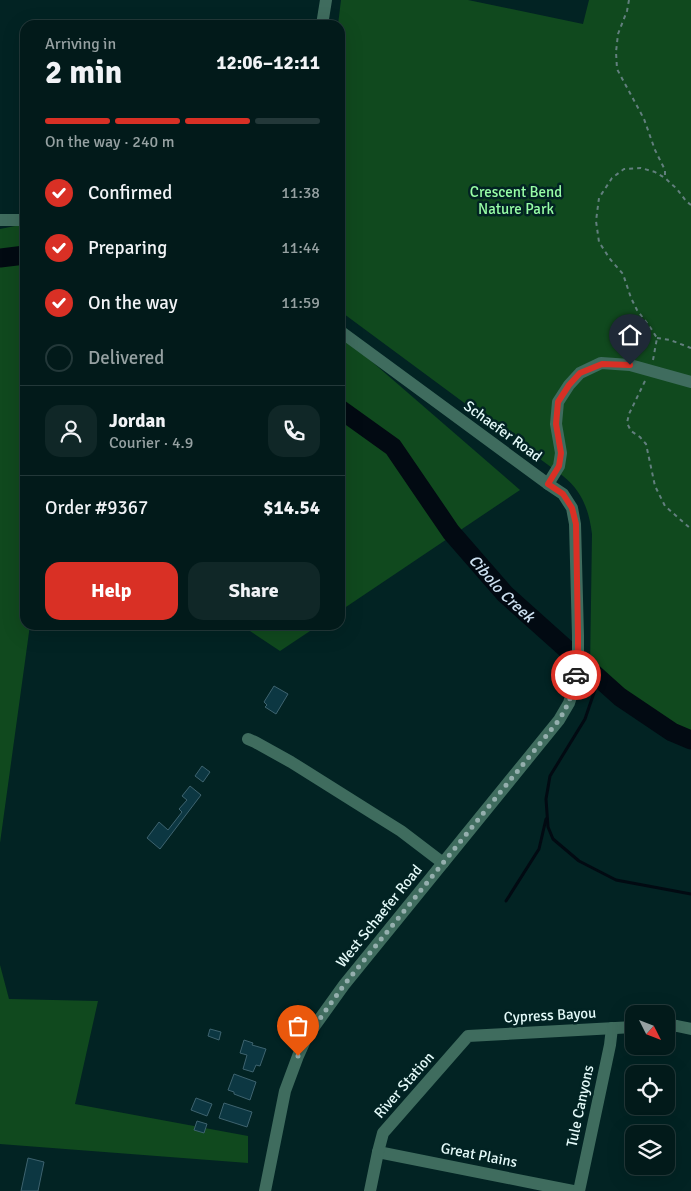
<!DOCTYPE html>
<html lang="en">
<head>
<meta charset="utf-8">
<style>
	body { margin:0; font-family:Signika,sans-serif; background:#102727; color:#f1f3f6; height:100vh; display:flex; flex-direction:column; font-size:19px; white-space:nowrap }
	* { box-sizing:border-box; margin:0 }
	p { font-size:16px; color:#96a1a2 }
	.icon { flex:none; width:28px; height:28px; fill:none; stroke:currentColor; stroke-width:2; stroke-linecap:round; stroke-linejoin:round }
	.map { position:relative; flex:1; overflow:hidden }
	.drawer { position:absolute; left:20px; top:20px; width:325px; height:610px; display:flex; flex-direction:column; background:#021a1a; border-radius:15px; box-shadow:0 5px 20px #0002,0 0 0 1px #233839 }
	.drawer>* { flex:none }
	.needle { width:32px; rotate:132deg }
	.controls { position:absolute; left:625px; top:1005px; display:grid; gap:10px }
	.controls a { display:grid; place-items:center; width:50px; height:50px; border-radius:10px; background:#021a1a; box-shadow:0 5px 20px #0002,0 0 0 1px #233839; font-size:25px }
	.pin { position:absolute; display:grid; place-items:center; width:42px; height:42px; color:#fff; margin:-51px -21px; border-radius:50% 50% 50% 0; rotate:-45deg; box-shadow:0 0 5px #0007 }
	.pin .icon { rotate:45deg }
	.courier { position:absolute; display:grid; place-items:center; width:50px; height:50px; margin:-25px; border:4px solid #d93025; border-radius:50%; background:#fff; color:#222; box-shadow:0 1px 6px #0007 }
	.headline em { font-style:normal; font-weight:700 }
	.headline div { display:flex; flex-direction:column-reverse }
	.headline { display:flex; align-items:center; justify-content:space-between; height:85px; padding:0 25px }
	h1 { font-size:32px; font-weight:700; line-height:38px }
	.bar { display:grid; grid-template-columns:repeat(4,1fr); gap:8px 5px; align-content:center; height:60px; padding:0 25px }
	.bar i { height:6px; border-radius:4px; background:#233839 }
	.bar .current { background:#d93025 }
	.bar p { grid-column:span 4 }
	.line { display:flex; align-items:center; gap:12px; padding:0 25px; border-top:1px solid #233839 }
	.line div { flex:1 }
	.round { display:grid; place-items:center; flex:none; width:52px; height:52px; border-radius:15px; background:#102727 }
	ol { padding:0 25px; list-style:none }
	li { display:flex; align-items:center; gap:15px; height:55px }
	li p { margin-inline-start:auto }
	li .icon { padding:5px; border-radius:50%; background:#d93025; color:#fff; stroke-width:4 }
	li:last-child { color:#96a1a2 }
	li i { width:28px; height:28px; border:2px solid #233839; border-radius:50% }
	.action { display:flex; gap:10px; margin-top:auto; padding:10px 25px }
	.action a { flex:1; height:58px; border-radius:15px; background:#d93025; color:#fff; font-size:20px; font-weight:700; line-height:58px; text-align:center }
	.action a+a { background:#102727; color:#f1f3f6 }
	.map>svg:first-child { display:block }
	.green { fill:#10491e }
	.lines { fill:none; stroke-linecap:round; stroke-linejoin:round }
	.stream { stroke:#020a12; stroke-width:3 }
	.river { stroke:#020a12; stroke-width:19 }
	.building { fill:#0c3742; stroke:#3e636f }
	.path { stroke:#627f7e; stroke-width:2; stroke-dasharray:4 4; stroke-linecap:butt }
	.minor { stroke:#3f6c5e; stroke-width:12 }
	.done { stroke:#95afae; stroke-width:5; stroke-dasharray:0 9 }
	.route { stroke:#d93025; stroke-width:6 }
	.labels { text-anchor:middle; stroke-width:5; stroke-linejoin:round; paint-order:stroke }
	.park-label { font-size:15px; fill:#97fda6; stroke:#022323 }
	.street-label { font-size:15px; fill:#e4faf9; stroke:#022323 }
	.water-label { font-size:16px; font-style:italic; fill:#cde1f1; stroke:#022323 }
</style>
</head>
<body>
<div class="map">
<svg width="691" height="1191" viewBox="0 0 691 1191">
	<rect width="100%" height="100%" fill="#022323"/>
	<g class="green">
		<path d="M341,0H468L583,24L589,0H691V740L672,732L620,697L590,669L592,534C589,510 582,491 563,476L340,311V25H338Z"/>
		<path d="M25,224V625H30L0,843V229Z"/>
		<path d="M340,334L520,490L340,611Z"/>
		<path d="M243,625H319L280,651L247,629Z"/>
		<path d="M0,965L9,999L98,1001L75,1104L248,1136V1163L0,1144Z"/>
	</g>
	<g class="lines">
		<g class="stream">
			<path d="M599,678L585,719L550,776L546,799L548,827L553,839L579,861L616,880L691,894"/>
			<path d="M506,901L539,849L546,819"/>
		</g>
		<g class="river">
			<path d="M0,258L25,255"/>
			<path id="s1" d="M340,409L393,447L451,532L505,594L620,697L672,732L691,740"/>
		</g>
	</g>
	<g class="building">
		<path d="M274,686L288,694L276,714L265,707L267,705L264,702Z"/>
		<path d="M202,766L210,772L203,782L195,776Z"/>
		<path d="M190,786L201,795L160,849L147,838L159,822L168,830L182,812L179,809L187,800L182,796Z"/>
		<path d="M210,1029L221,1032L219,1040L208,1036Z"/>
		<path d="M244,1040L253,1043L252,1045L266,1049L260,1066L256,1065L253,1072L243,1069L247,1055L240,1053Z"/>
		<path d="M234,1074L256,1082L250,1100L234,1094V1092L228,1090Z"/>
		<path d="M196,1098L212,1104L207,1116L191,1110Z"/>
		<path d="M224,1103L252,1112L247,1127L219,1118Z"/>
		<path d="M197,1121L207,1124L204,1133L194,1130Z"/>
		<path d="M28,1158L44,1162L38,1191H21Z"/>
	</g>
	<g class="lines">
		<g class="path">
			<path d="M629,0L627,11L618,34L616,52L617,69L644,119L655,150L665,170V177"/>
			<path d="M657,338L670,340L691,348"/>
			<path d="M653,360L657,338L650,327L637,310L631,298L623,274L610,259L599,242L596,221L599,198L612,178L624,169L641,168L655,172L665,178L677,189L686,201L691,205"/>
			<path d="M645,381L629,414L627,423L631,431L640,437L646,444L655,486L665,506L691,529"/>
		</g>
		<g class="minor">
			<path d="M322,25L326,0"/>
			<path d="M0,220H25"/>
			<path d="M548,484L559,466L561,453L556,424L558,402L569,385L580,373L601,363L630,365L691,382"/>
			<path d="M248,739L255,742L291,762L377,816L401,831L443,863"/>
			<path d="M666,1025L677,1026L691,1029"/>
			<path d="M378,1152L573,1191"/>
			<path d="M265,1191L285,1091L298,1056L306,1038L344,985L559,720L569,703L573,690L578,666V636L575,524L572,508L563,494L548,484L340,331"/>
			<path d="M370,1191L378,1152L383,1133L468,1036L634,1027"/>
			<path d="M579,1191L610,1045L612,1028"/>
		</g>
	</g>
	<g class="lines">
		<path class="done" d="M298,1056L306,1038L344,985L559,720C569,703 573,694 576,675"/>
		<path class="route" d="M576,675L578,666V636L576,524L572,508L563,494L548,484L559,466L561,453L556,424L558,402L569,385L580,373L602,364L630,365"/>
	</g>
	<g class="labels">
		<g class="park-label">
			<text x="516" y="197">Crescent Bend<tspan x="516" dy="17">Nature Park</tspan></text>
		</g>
		<g class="street-label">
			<text transform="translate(503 431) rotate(36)" y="5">Schaefer Road</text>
			<text transform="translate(379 916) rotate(-51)" y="5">West Schaefer Road</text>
			<text transform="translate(550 1015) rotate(-3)" y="5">Cypress Bayou</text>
			<text transform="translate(404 1085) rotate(-49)" y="5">River Station</text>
			<text transform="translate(580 1106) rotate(-78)" y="5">Tule Canyons</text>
			<text transform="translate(479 1155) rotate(11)" y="5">Great Plains</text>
		</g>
		<g class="water-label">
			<text dy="6" stroke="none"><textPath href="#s1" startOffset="244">Cibolo Creek</textPath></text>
		</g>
	</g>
</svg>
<div class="controls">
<a><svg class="needle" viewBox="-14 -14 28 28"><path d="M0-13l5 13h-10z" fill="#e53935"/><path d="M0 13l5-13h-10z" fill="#96a1a2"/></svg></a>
<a><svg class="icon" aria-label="locate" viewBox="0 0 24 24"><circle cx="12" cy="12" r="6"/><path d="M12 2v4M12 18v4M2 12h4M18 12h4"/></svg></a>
<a><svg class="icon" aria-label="layers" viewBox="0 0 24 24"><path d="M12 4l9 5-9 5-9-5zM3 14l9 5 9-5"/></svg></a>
</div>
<div class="pin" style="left:298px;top:1056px;background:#ea580c"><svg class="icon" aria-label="bag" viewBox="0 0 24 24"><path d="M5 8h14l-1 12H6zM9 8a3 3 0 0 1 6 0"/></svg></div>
<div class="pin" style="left:630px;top:365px;background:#1f2937"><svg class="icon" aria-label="home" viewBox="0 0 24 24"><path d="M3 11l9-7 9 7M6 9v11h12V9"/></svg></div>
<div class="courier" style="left:576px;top:675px"><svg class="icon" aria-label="car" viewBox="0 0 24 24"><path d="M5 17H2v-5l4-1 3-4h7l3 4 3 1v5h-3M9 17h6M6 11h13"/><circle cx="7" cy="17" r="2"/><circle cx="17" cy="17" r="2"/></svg></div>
<section class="drawer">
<div class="headline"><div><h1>2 min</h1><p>Arriving in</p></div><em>12:06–12:11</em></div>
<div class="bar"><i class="current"></i><i class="current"></i><i class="current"></i><i></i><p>On the way · 240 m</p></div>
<ol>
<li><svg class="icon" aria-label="check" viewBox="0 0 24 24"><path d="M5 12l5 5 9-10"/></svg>Confirmed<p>11:38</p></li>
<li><svg class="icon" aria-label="check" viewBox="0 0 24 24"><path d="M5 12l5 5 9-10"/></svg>Preparing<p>11:44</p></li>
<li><svg class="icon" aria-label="check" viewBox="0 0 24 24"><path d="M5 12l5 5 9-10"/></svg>On the way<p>11:59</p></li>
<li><i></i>Delivered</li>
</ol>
<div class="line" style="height:90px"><a class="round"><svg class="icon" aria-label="person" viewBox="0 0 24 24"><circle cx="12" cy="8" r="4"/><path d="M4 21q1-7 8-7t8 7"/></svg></a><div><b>Jordan</b><p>Courier · 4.9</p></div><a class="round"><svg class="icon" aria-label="phone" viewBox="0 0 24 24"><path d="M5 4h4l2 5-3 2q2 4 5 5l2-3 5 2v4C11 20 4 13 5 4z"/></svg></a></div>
<div class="line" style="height:65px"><div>Order #9367</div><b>$14.54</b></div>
<div class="action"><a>Help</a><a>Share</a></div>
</section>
</div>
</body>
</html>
